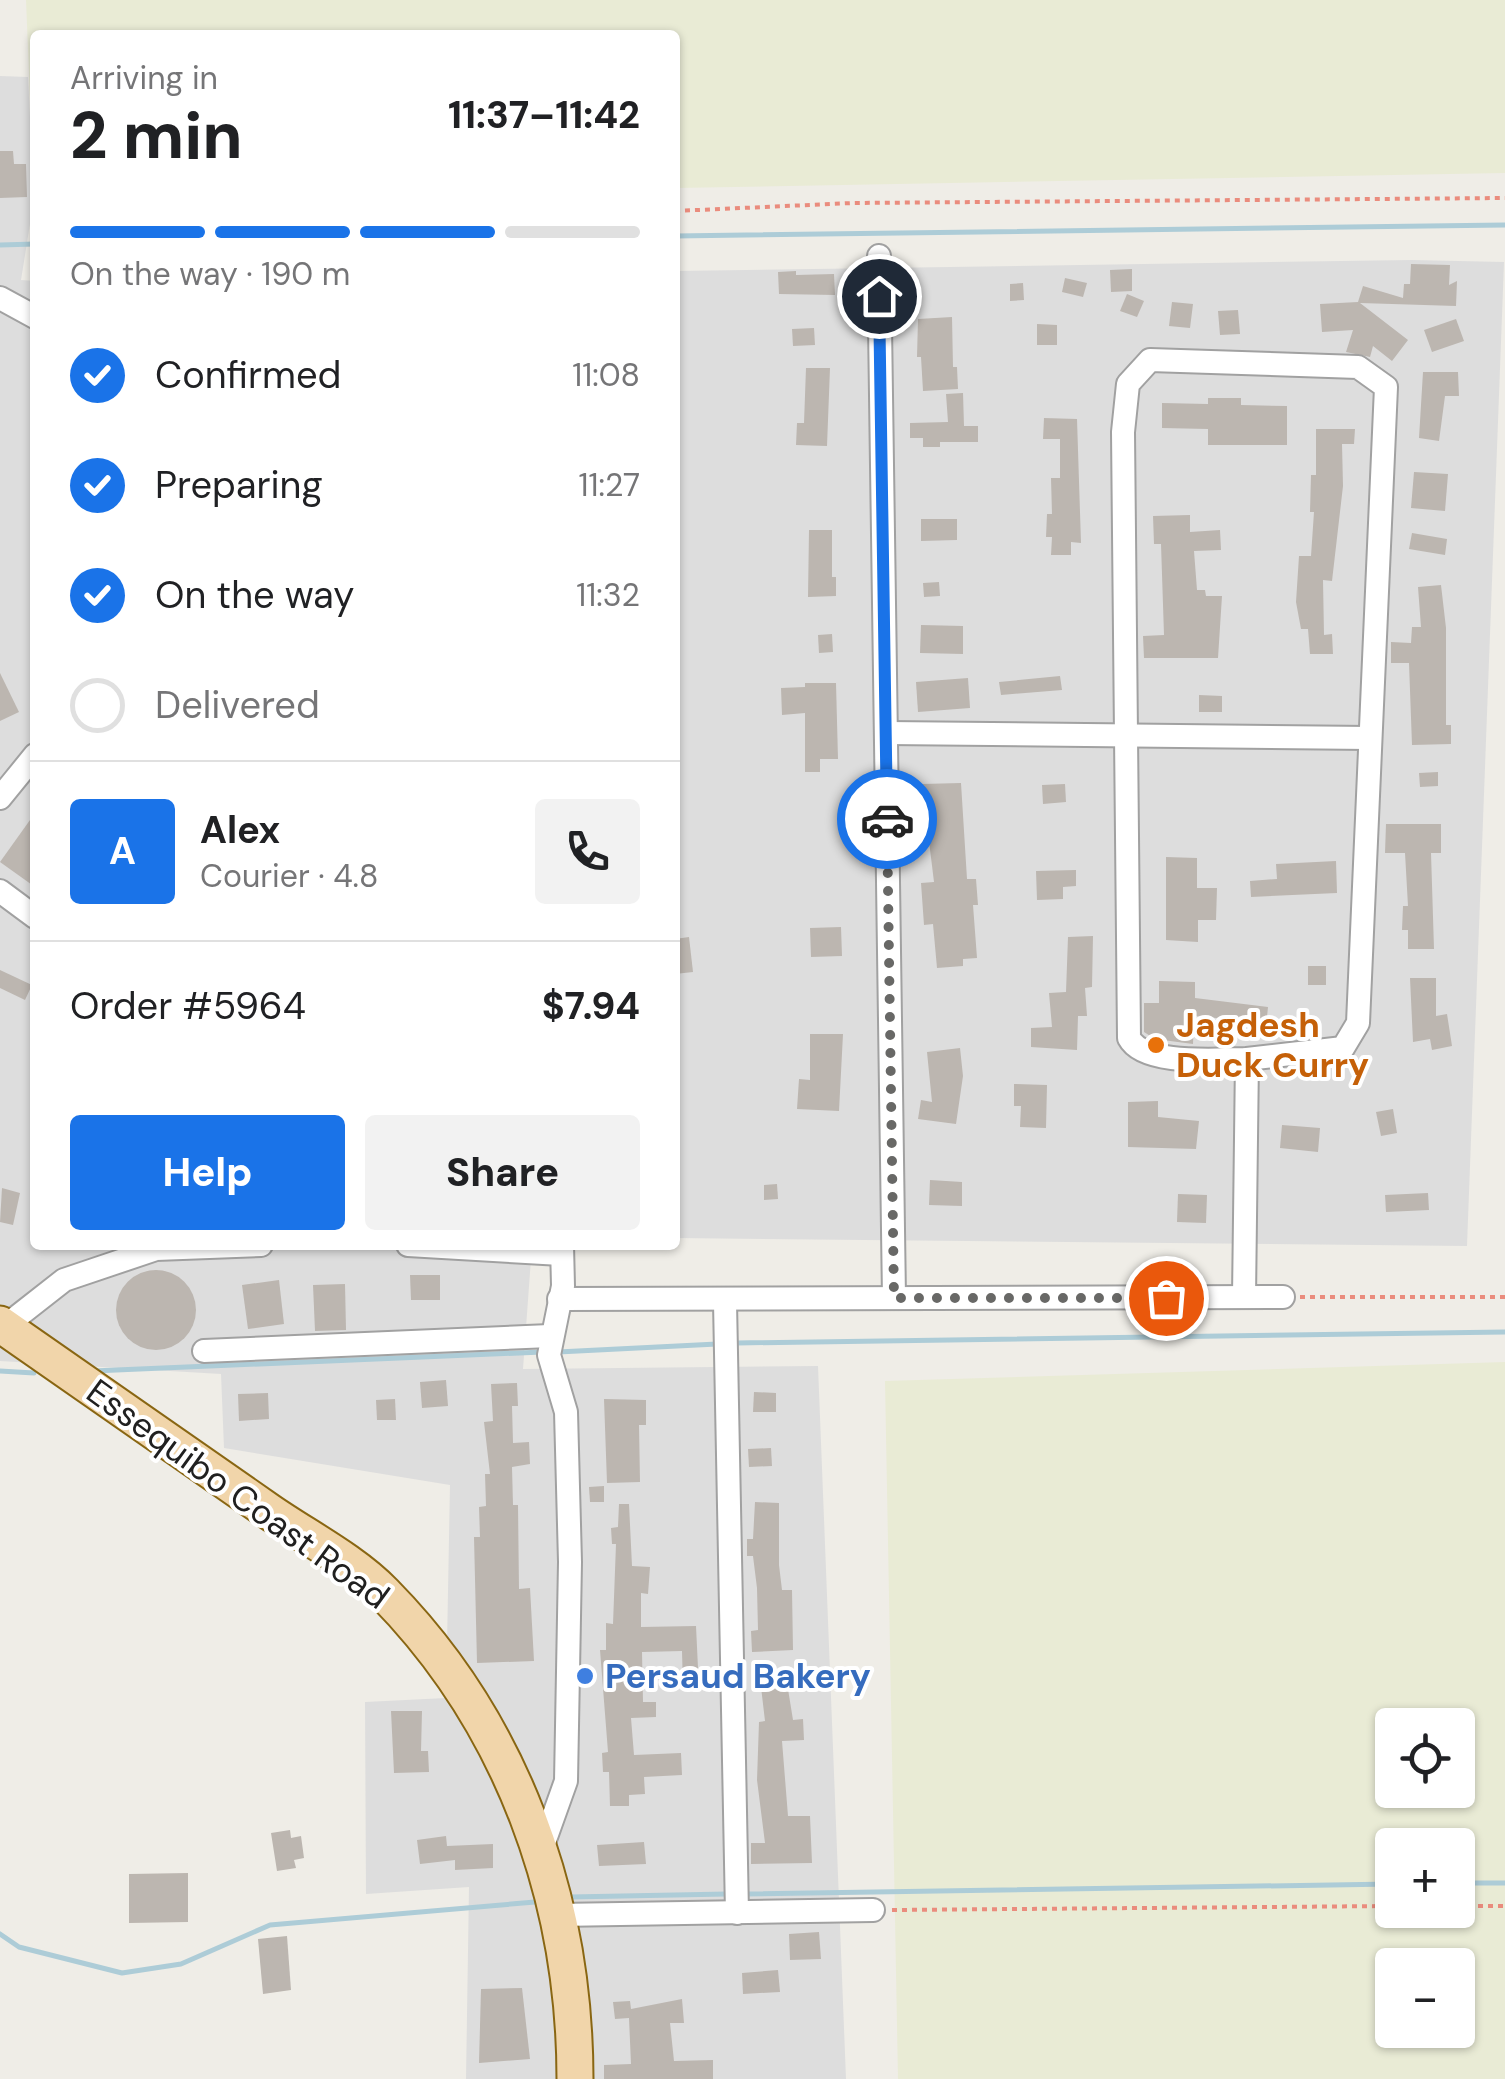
<!DOCTYPE html>
<html lang="en">
<head>
<meta charset="utf-8">
<style>
	body { margin:0; font-family:"DM Sans",sans-serif; background:#f2f2f2; color:#202124; height:100vh; display:flex; flex-direction:column; font-size:38px; white-space:nowrap }
	* { box-sizing:border-box; margin:0 }
	p { font-size:32px; color:#757577 }
	.icon { flex:none; width:55px; height:55px; fill:none; stroke:currentColor; stroke-width:2; stroke-linecap:round; stroke-linejoin:round }
	.map { position:relative; flex:1; overflow:hidden }
	.sheet { position:absolute; left:30px; top:30px; width:650px; height:1220px; display:flex; flex-direction:column; background:#fff; border-radius:10px; box-shadow:0 2px 8px #0004 }
	.sheet>* { flex:none }
	.tools { position:absolute; left:1375px; top:1708px; display:grid; gap:20px }
	.tools a { display:grid; place-items:center; width:100px; height:100px; border-radius:10px; background:#fff; box-shadow:0 2px 8px #0004; font-size:50px }
	.pin { position:absolute; display:grid; place-items:center; width:85px; height:85px; color:#fff; margin:-42px; border:5px solid #fff; border-radius:50%; box-shadow:0 2px 10px #0007 }
	.courier { position:absolute; display:grid; place-items:center; width:100px; height:100px; margin:-50px; border:8px solid #1a73e8; border-radius:50%; background:#fff; color:#222; box-shadow:0 2px 12px #0007 }
	.headline em { font-style:normal; font-weight:800 }
	.headline div { display:flex; flex-direction:column-reverse }
	.headline { display:flex; align-items:center; justify-content:space-between; height:170px; padding:0 40px }
	h1 { font-size:65px; font-weight:800; line-height:75px }
	.bar { display:grid; grid-template-columns:repeat(4,1fr); gap:15px 10px; align-content:center; height:120px; padding:0 40px }
	.bar i { height:12px; border-radius:8px; background:#e0e0e0 }
	.bar .on { background:#1a73e8 }
	.bar p { grid-column:span 4 }
	.line { display:flex; align-items:center; gap:25px; padding:0 40px; border-top:2px solid #e0e0e0 }
	.line div { flex:1 }
	.round { display:grid; place-items:center; flex:none; width:105px; height:105px; border-radius:10px; background:#f2f2f2 }
	ol { padding:0 40px; list-style:none }
	li { display:flex; align-items:center; gap:30px; height:110px }
	li p { margin-inline-start:auto }
	li .icon { padding:10px; border-radius:50%; background:#1a73e8; color:#fff; stroke-width:4 }
	li:last-child { color:#757577 }
	li i { width:55px; height:55px; border:5px solid #e0e0e0; border-radius:50% }
	.button { display:flex; gap:20px; margin-top:auto; padding:20px 40px }
	.button a { flex:1; height:115px; border-radius:10px; background:#1a73e8; color:#fff; font-size:40px; font-weight:800; line-height:115px; text-align:center }
	.button a+a { background:#f2f2f2; color:#202124 }
	.map>svg:first-child { display:block }
	.residential { fill:#ddd }
	.farmland { fill:#e9ebd5; fill-rule:evenodd }
	.lines { fill:none; stroke-linecap:round; stroke-linejoin:round }
	.stream { stroke:#adccd7; stroke-width:5 }
	.building { fill:#bcb6b0 }
	.minor-casing { stroke:#a1a1a1; stroke-width:26 }
	.primary-casing { stroke:#896612; stroke-width:39 }
	.path { stroke:#ea8c7d; stroke-width:4; stroke-dasharray:5 5; stroke-linecap:butt }
	.minor { stroke:#fff; stroke-width:22 }
	.primary { stroke:#f1d5aa; stroke-width:35 }
	.done { stroke:#686866; stroke-width:10; stroke-dasharray:0 18 }
	.route { stroke:#1a73e8; stroke-width:12 }
	.food-dot { fill:#e8710a; stroke:#fff; stroke-width:4 }
	.shop-dot { fill:#3f7fe0; stroke:#fff; stroke-width:4 }
	.labels { text-anchor:middle; stroke-width:8; stroke-linejoin:round; paint-order:stroke }
	.food-label { font-size:35px; font-weight:bold; fill:#c56008; stroke:#fff; text-anchor:start }
	.street-label { font-size:35px; fill:#202020; stroke:#fff }
	.shop-label { font-size:35px; font-weight:bold; fill:#366cbe; stroke:#fff; text-anchor:start }
</style>
</head>
<body>
<div class="map">
<svg width="1505" height="2079" viewBox="0 0 1505 2079">
	<rect width="100%" height="100%" fill="#efede7"/>
	<g class="residential">
		<path d="M0,76L28,77L34,199L21,280L35,281V1245H532L523,1369L818,1366L846,2079H466L469,1887L366,1894L365,1702L446,1698L450,1485L224,1448L221,1374L0,1361Z"/>
		<path d="M1412,260L1504,262L1467,1246L675,1238V271Z"/>
	</g>
	<g class="farmland">
		<path d="M26,0H1505V173L675,188V35H35L34,199Z"/>
		<path d="M1505,1362V2079H898L885,1381ZM1392,1725H1458V1790H1392ZM1392,1845H1458V1910H1392ZM1392,1965H1458V2030H1392Z"/>
	</g>
	<g class="lines">
		<g class="stream">
			<path d="M675,236L1505,225"/>
			<path d="M0,245L35,244"/>
			<path d="M737,1343L1505,1332"/>
			<path d="M558,1352L717,1344"/>
			<path d="M0,1371L34,1373"/>
			<path d="M93,1371L542,1352"/>
			<path d="M1458,1883H1505"/>
			<path d="M743,1894L1392,1884"/>
			<path d="M570,1897L727,1894"/>
			<path d="M0,1934L19,1947L122,1973L181,1964L270,1925L535,1902"/>
		</g>
	</g>
	<g class="building">
		<path d="M0,151H13L14,164H26L27,197L0,198Z"/>
		<path d="M1411,264L1450,265L1449,285L1457,281L1456,306L1360,303L1408,340L1392,361L1373,346L1370,357L1346,352L1353,330L1322,332L1320,304L1358,302L1363,286L1403,298L1404,284H1410Z"/>
		<path d="M1132,269V291L1111,292L1110,270Z"/>
		<path d="M796,271V275L834,274L835,295L779,294L778,272Z"/>
		<path d="M1065,278L1087,283L1083,297L1062,292Z"/>
		<path d="M1023,283L1024,300L1010,301V284Z"/>
		<path d="M1127,294L1144,301L1137,317L1120,311Z"/>
		<path d="M1172,302L1193,304L1190,328L1169,326Z"/>
		<path d="M1238,310L1240,334L1220,335L1218,311Z"/>
		<path d="M952,317L953,367H957L958,389L923,391L921,357H917L918,319Z"/>
		<path d="M1456,319L1464,341L1432,352L1424,330Z"/>
		<path d="M1037,324L1057,325V345H1037Z"/>
		<path d="M814,328L815,345L793,346L792,329Z"/>
		<path d="M806,368H830L827,446L796,445L797,423H804Z"/>
		<path d="M1423,372H1458L1459,396H1445L1439,441L1419,438Z"/>
		<path d="M963,393L964,426H978V442H940V447H923V438H910V423L948,422L946,394Z"/>
		<path d="M1208,398H1241V405L1287,406V445H1208V429L1162,428V403L1208,404Z"/>
		<path d="M1044,418L1077,419L1081,543L1071,542V555H1051L1052,537H1046L1047,514H1052L1051,478H1060V439H1043Z"/>
		<path d="M1316,429H1355L1354,444H1342L1343,486L1332,581L1323,580L1324,635L1332,634L1333,654H1310L1308,629H1301L1296,602L1299,556H1311L1314,512H1310L1311,475H1316Z"/>
		<path d="M1414,472L1448,474L1445,511L1411,508Z"/>
		<path d="M1190,515V532L1220,530L1221,550L1194,551L1197,590H1205L1206,596H1222L1218,658H1144L1143,636L1164,635L1161,544H1154L1153,516Z"/>
		<path d="M921,519H957V540L921,541Z"/>
		<path d="M809,530H832V577H836V596L808,597Z"/>
		<path d="M1412,533L1447,539L1445,555L1409,549Z"/>
		<path d="M939,582L940,596L924,597L923,583Z"/>
		<path d="M1441,585L1446,628V725H1451V744L1412,745L1409,663H1391V642L1411,643L1412,627H1421L1418,587Z"/>
		<path d="M921,625L963,626V654L920,653Z"/>
		<path d="M832,634L833,652L819,653L818,635Z"/>
		<path d="M0,673L19,712L0,721Z"/>
		<path d="M1060,676L1062,690L1001,695L999,682Z"/>
		<path d="M968,678L970,708L918,712L916,682Z"/>
		<path d="M805,683H836L838,759H820V772H805V713L782,715L781,688L805,687Z"/>
		<path d="M1199,695L1222,696V712H1199Z"/>
		<path d="M1438,772V786L1420,787L1419,773Z"/>
		<path d="M961,783L967,879H976L978,905H973L977,958L963,959V966L937,968L933,924L924,925L921,883L934,882L922,784Z"/>
		<path d="M1065,784L1066,802L1043,804L1042,785Z"/>
		<path d="M35,813V887L0,862Z"/>
		<path d="M1386,824H1441V853H1431L1434,949H1408V930H1402L1403,906H1408L1405,853H1385Z"/>
		<path d="M1166,857L1197,858V888H1217L1216,920H1198V942L1166,940Z"/>
		<path d="M1336,861L1337,893L1251,897L1250,881L1277,879L1276,864Z"/>
		<path d="M1076,870V886L1063,887V899L1037,900L1036,871Z"/>
		<path d="M841,927L842,956L811,957L810,928Z"/>
		<path d="M1093,936L1092,987L1085,988L1087,1016H1078L1077,1050L1031,1047V1028L1052,1027L1049,993L1066,992L1068,937Z"/>
		<path d="M689,937L693,972L675,974V939Z"/>
		<rect x="1308" y="966" width="18" height="19"/>
		<path d="M0,970L32,985L25,1000L0,988Z"/>
		<path d="M1410,978H1436V1016L1447,1014L1452,1046L1432,1050L1430,1039L1413,1042Z"/>
		<path d="M1159,981L1195,982V998L1268,1007L1266,1027L1250,1025V1021L1194,1016L1193,1044L1155,1039L1144,1032V1003H1159Z"/>
		<path d="M810,1034H843L839,1111L797,1109L799,1079L810,1080Z"/>
		<path d="M960,1048L963,1076L956,1124L918,1119L921,1100L932,1102L927,1052Z"/>
		<path d="M1014,1084L1047,1085L1046,1128L1020,1127L1021,1106H1014Z"/>
		<path d="M1158,1101V1117L1199,1121L1196,1149L1128,1147V1102Z"/>
		<path d="M1393,1109L1397,1133L1381,1136L1376,1112Z"/>
		<path d="M1282,1125L1320,1128L1318,1152L1280,1148Z"/>
		<path d="M930,1180L962,1182V1206L929,1205Z"/>
		<path d="M777,1184L778,1199L764,1200V1185Z"/>
		<path d="M2,1188L20,1193L13,1225L0,1222Z"/>
		<path d="M1428,1193L1429,1210L1386,1212L1385,1195Z"/>
		<path d="M1178,1194L1207,1195L1206,1223L1177,1222Z"/>
		<circle cx="156" cy="1310" r="40"/>
		<path d="M410,1275H440V1300H411Z"/>
		<path d="M279,1280L284,1324L248,1329L242,1285Z"/>
		<path d="M345,1284L346,1330L315,1331L313,1285Z"/>
		<path d="M446,1380L448,1406L422,1408L420,1382Z"/>
		<path d="M517,1383L518,1406H512L513,1443L529,1442L530,1464L512,1467L513,1505H518L519,1589L530,1588L534,1661L477,1663L474,1537H480L479,1507L486,1506L485,1474H490L484,1422L493,1421L491,1384Z"/>
		<path d="M754,1392L776,1393V1412H753Z"/>
		<path d="M268,1393L269,1419L239,1421L238,1394Z"/>
		<path d="M395,1399L396,1420H377L376,1400Z"/>
		<path d="M604,1399L646,1400V1425H639L640,1482L607,1483Z"/>
		<path d="M771,1448L772,1466L749,1467L748,1449Z"/>
		<path d="M604,1486V1502H590L589,1487Z"/>
		<path d="M755,1502L779,1503V1565L782,1590H792L793,1650L752,1652L751,1631L758,1630L757,1588L753,1556H747V1539H753Z"/>
		<path d="M619,1504H629L632,1566L650,1567L648,1594L641,1593V1627L696,1626L699,1689H683L682,1651L642,1652L643,1702H656V1717L631,1718L634,1755L681,1753L682,1775L644,1777L645,1794L629,1795V1806H610L609,1772H603L602,1753L608,1752L600,1650H606V1623L613,1624L616,1544H612L611,1528L618,1527Z"/>
		<path d="M787,1683L793,1720L803,1719L804,1740L782,1741L788,1816H810L812,1863L751,1864V1843H765L757,1780L759,1722L765,1721L761,1687Z"/>
		<path d="M391,1711H422L421,1751H428L429,1772L394,1773Z"/>
		<path d="M290,1830L291,1838L301,1836L304,1858L294,1860L296,1868L277,1871L271,1833Z"/>
		<path d="M446,1836L447,1846L493,1844V1868L455,1870V1860L420,1864L417,1840Z"/>
		<path d="M644,1842L646,1864L599,1866L597,1845Z"/>
		<path d="M188,1873V1922L129,1923V1874Z"/>
		<path d="M819,1932L821,1959L790,1960L789,1934Z"/>
		<path d="M287,1936L291,1990L263,1994L258,1939Z"/>
		<path d="M778,1970L780,1992L743,1994L742,1973Z"/>
		<path d="M522,1988L530,2059L479,2063L481,1989Z"/>
		<path d="M682,1999L684,2023H670L674,2061L713,2060V2079H604V2065L631,2064L629,2018L615,2019L613,2002L630,2001L631,2009Z"/>
	</g>
	<g class="lines">
		<defs>
			<g id="minor">
				<path d="M879,256L894,1298"/>
				<path d="M0,298L35,317"/>
				<path d="M886,733L1370,738"/>
				<path d="M0,798L35,755"/>
				<path d="M0,891L35,917"/>
				<path d="M408,1245L561,1254"/>
				<path d="M1244,1297L1247,1059L1343,1048L1358,1023L1386,387L1358,367L1150,360L1128,384L1123,432L1129,1038C1144,1066 1217,1059 1247,1059"/>
				<path d="M559,1299L1283,1297"/>
				<path d="M725,1302L737,1913"/>
				<path d="M4,1327L64,1280L156,1249L261,1245"/>
				<path d="M204,1351L550,1336"/>
				<path d="M541,1851L566,1781L570,1562L566,1412L549,1355L563,1286L562,1245"/>
				<path d="M557,1915L873,1910"/>
			</g>
			<path id="primary" d="M0,1324C89,1386 178,1448 267,1510C304,1536 352,1560 384,1593C512,1723 575,1898 575,2079"/>
		</defs>
		<use href="#minor" class="minor-casing"/>
		<use href="#primary" class="primary-casing"/>
		<g class="path">
			<path d="M675,211L853,203L1505,198"/>
			<path d="M1300,1297H1505"/>
			<path d="M1458,1906H1505"/>
			<path d="M892,1910L1392,1906"/>
		</g>
		<use href="#minor" class="minor"/>
		<use href="#primary" class="primary"/>
	</g>
	<g class="lines">
		<path class="done" d="M887,819L894,1298H1166"/>
		<path class="route" d="M879,296L887,819"/>
	</g>
	<circle class="food-dot" cx="1156" cy="1045" r="10"/>
	<circle class="shop-dot" cx="585" cy="1676" r="10"/>
	<g class="labels">
		<g class="food-label">
			<text x="1176" y="1037">Jagdesh<tspan x="1176" dy="40">Duck Curry</tspan></text>
		</g>
		<g class="street-label">
			<text transform="translate(238 1494) rotate(36)" y="12">Essequibo Coast Road</text>
		</g>
		<g class="shop-label">
			<text x="605" y="1688">Persaud Bakery</text>
		</g>
	</g>
</svg>
<div class="tools">
<a><svg class="icon" aria-label="locate" viewBox="0 0 24 24"><circle cx="12" cy="12" r="6"/><path d="M12 2v4M12 18v4M2 12h4M18 12h4"/></svg></a>
<a>+</a>
<a>−</a>
</div>
<div class="pin" style="left:1166px;top:1298px;background:#ea580c"><svg class="icon" aria-label="bag" viewBox="0 0 24 24"><path d="M5 8h14l-1 12H6zM9 8a3 3 0 0 1 6 0"/></svg></div>
<div class="pin" style="left:879px;top:296px;background:#1f2937"><svg class="icon" aria-label="home" viewBox="0 0 24 24"><path d="M3 11l9-7 9 7M6 9v11h12V9"/></svg></div>
<div class="courier" style="left:887px;top:819px"><svg class="icon" aria-label="car" viewBox="0 0 24 24"><path d="M5 17H2v-5l4-1 3-4h7l3 4 3 1v5h-3M9 17h6M6 11h13"/><circle cx="7" cy="17" r="2"/><circle cx="17" cy="17" r="2"/></svg></div>
<section class="sheet">
<div class="headline"><div><h1>2 min</h1><p>Arriving in</p></div><em>11:37–11:42</em></div>
<div class="bar"><i class="on"></i><i class="on"></i><i class="on"></i><i></i><p>On the way · 190 m</p></div>
<ol>
<li><svg class="icon" aria-label="check" viewBox="0 0 24 24"><path d="M5 12l5 5 9-10"/></svg>Confirmed<p>11:08</p></li>
<li><svg class="icon" aria-label="check" viewBox="0 0 24 24"><path d="M5 12l5 5 9-10"/></svg>Preparing<p>11:27</p></li>
<li><svg class="icon" aria-label="check" viewBox="0 0 24 24"><path d="M5 12l5 5 9-10"/></svg>On the way<p>11:32</p></li>
<li><i></i>Delivered</li>
</ol>
<div class="line" style="height:180px"><b class="round" style="background:#1a73e8;color:#fff">A</b><div><b>Alex</b><p>Courier · 4.8</p></div><a class="round"><svg class="icon" aria-label="phone" viewBox="0 0 24 24"><path d="M5 4h4l2 5-3 2q2 4 5 5l2-3 5 2v4C11 20 4 13 5 4z"/></svg></a></div>
<div class="line" style="height:130px"><div>Order #5964</div><b>$7.94</b></div>
<div class="button"><a>Help</a><a>Share</a></div>
</section>
</div>
</body>
</html>
